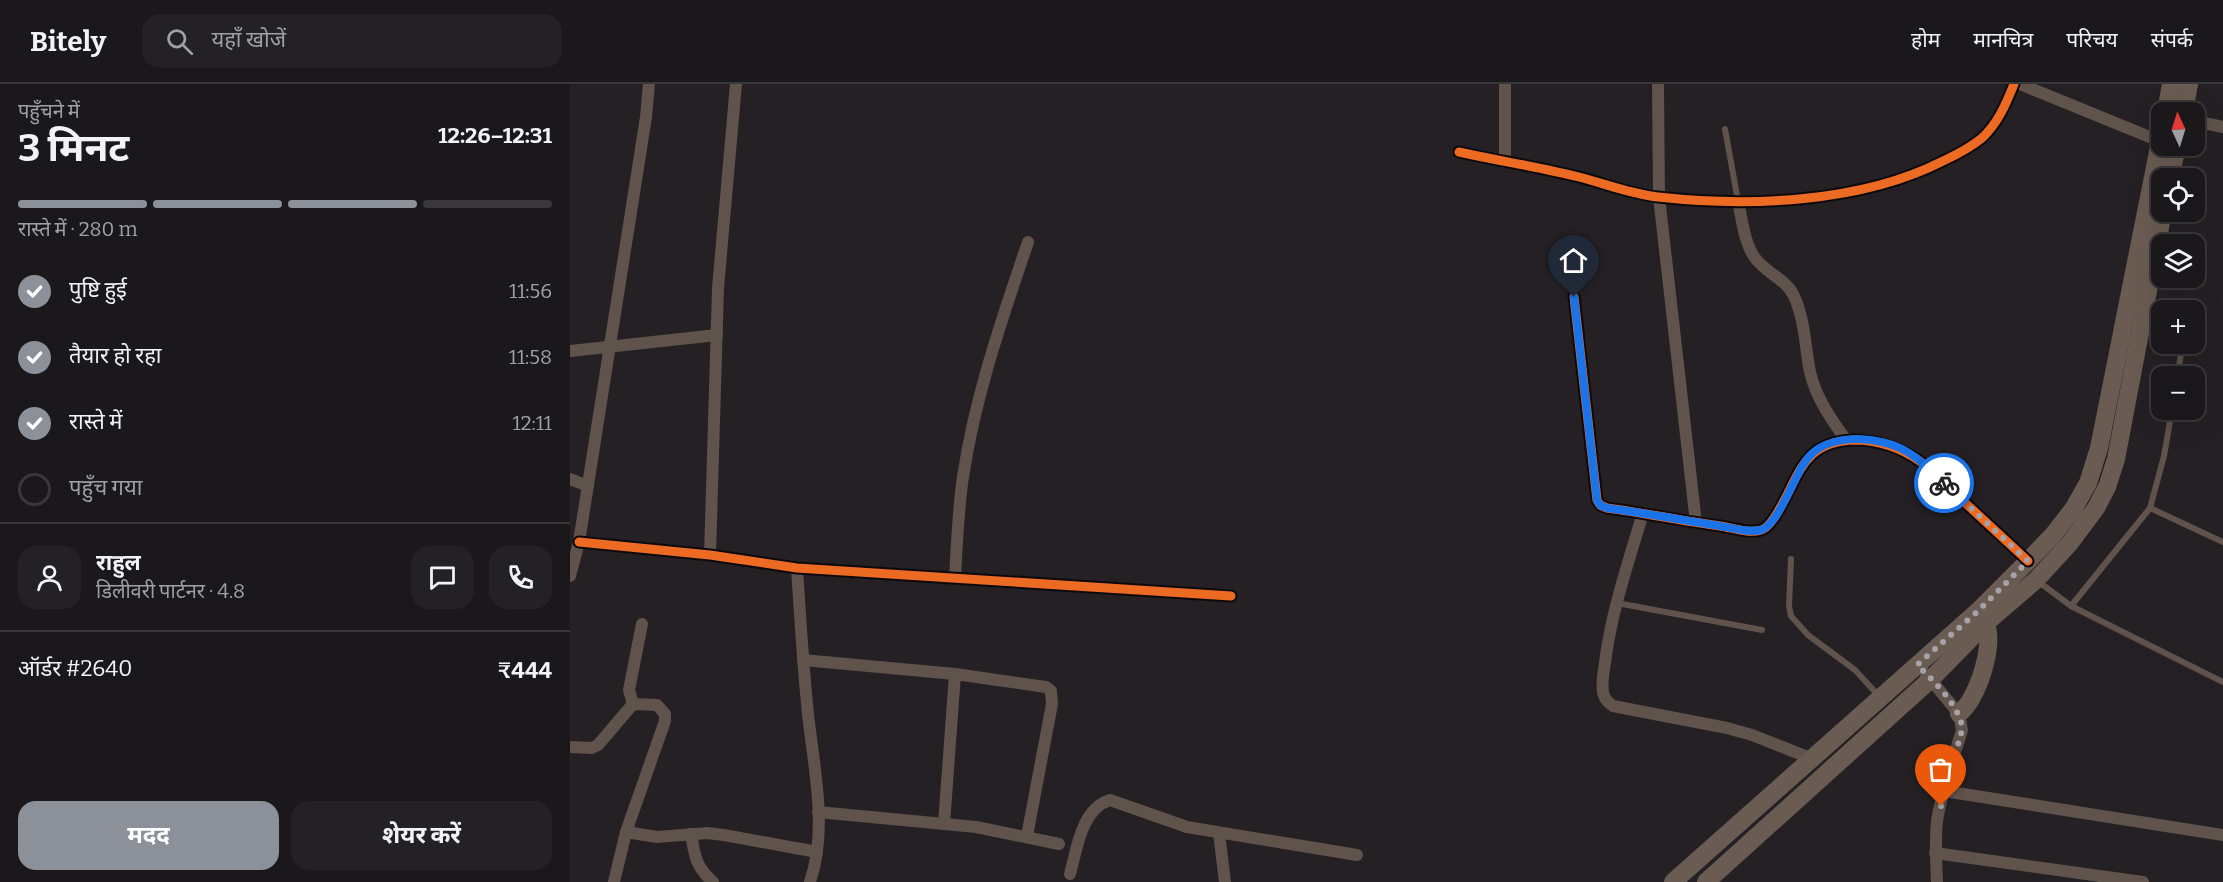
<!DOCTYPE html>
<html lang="hi">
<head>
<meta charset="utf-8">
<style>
	body { margin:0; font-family:Bitter,"Noto Sans Devanagari",serif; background:#242124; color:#f1f3f6; height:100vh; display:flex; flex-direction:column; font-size:22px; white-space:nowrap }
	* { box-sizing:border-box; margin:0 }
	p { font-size:20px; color:#a0a0a3 }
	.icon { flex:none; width:33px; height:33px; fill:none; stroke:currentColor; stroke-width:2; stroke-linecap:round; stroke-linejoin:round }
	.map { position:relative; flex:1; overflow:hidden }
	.sheet { display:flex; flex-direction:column; background:#1b181b; width:570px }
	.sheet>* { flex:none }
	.needle { width:39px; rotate:356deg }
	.buttons { position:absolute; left:1581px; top:18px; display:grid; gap:12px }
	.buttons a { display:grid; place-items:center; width:54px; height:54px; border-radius:12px; background:#1b181b; box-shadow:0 6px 24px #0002,0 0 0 2px #39373a; font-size:30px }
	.pin { position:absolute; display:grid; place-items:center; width:51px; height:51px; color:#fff; margin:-62px -26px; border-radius:50% 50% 50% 0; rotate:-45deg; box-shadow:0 0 6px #0007 }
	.pin .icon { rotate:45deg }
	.courier { position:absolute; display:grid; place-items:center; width:60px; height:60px; margin:-30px; border:4px solid #1a73e8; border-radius:50%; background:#fff; color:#222; box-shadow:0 2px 8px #0007 }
	.headline em { font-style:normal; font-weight:700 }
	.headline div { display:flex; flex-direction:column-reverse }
	.headline { display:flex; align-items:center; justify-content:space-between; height:102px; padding:0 18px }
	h1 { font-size:39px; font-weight:700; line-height:45px }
	.bar { display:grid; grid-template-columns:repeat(4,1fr); gap:9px 6px; align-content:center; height:72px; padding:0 18px }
	.bar i { height:8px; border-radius:4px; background:#39373a }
	.bar .active { background:#8c9099 }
	.bar p { grid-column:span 4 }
	.line { display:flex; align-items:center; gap:15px; padding:0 18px; border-top:2px solid #39373a }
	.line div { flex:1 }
	.round { display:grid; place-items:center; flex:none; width:63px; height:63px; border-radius:18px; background:#242124 }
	ol { padding:0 18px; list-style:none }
	li { display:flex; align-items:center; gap:18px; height:66px }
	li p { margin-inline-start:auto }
	li .icon { padding:6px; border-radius:50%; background:#8c9099; color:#fff; stroke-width:4 }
	li:last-child { color:#a0a0a3 }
	li i { width:33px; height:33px; border:3px solid #39373a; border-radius:50% }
	.action { display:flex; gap:12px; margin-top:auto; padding:12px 18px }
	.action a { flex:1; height:69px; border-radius:18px; background:#8c9099; color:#fff; font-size:24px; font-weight:700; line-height:69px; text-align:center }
	.action a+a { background:#242124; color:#f1f3f6 }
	header { display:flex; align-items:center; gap:36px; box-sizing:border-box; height:84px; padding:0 30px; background:#1b181b; border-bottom:2px solid #39373a }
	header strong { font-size:28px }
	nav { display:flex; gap:33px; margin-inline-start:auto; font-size:21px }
	.search { width:420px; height:54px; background:#242124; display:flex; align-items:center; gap:15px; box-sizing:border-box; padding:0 21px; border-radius:18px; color:#a0a0a3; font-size:22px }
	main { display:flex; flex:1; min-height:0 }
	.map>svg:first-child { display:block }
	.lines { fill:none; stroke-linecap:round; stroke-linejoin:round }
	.service { stroke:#5f534b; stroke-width:6 }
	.minor { stroke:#5f534b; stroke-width:12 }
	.primary { stroke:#6a5c52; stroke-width:18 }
	.cycleway-casing { stroke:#0c090c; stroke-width:13 }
	.cycleway { stroke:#ed6a23; stroke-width:9 }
	.done { stroke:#a7a2a7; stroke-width:6; stroke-dasharray:0 10.8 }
	.route { stroke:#1a73e8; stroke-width:8 }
</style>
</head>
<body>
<header>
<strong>Bitely</strong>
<div class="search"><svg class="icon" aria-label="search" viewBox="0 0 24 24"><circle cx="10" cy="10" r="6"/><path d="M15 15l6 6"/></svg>यहाँ खोजें</div>
<nav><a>होम</a><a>मानचित्र</a><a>परिचय</a><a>संपर्क</a></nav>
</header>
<main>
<section class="sheet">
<div class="headline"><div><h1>3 मिनट</h1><p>पहुँचने में</p></div><em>12:26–12:31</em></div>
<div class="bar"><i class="active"></i><i class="active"></i><i class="active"></i><i></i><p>रास्ते में · 280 m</p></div>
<ol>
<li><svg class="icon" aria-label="check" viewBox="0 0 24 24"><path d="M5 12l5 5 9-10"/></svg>पुष्टि हुई<p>11:56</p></li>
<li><svg class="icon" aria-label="check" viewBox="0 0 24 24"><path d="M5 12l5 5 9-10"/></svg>तैयार हो रहा<p>11:58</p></li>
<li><svg class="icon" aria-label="check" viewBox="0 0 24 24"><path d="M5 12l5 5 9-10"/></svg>रास्ते में<p>12:11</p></li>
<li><i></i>पहुँच गया</li>
</ol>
<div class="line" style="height:108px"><a class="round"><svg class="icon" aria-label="person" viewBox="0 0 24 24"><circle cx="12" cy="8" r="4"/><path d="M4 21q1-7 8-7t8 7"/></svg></a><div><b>राहुल</b><p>डिलीवरी पार्टनर · 4.8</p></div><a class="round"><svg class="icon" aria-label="chat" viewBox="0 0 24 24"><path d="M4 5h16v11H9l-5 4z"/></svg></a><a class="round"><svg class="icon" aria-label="phone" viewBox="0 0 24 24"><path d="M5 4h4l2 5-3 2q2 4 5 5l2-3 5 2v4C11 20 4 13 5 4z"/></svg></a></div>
<div class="line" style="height:78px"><div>ऑर्डर #2640</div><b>₹444</b></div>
<div class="action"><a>मदद</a><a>शेयर करें</a></div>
</section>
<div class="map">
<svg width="1653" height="798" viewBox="0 0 1653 798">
	<rect width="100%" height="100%" fill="#242024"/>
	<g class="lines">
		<g class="service">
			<path d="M1155,45L1168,117"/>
			<path d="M1576,228L1592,232"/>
			<path d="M1607,292L1613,260"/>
			<path d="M1580,424L1653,458"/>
			<path d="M1221,475L1219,522L1221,532L1238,551L1285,586L1308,611"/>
			<path d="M1469,498L1501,522L1653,598"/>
			<path d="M1047,519L1192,546"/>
			<path d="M1501,522L1580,424L1594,372L1602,326"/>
		</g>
		<g class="minor">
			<path d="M935,0V78"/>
			<path d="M1088,0L1089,113L1126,439"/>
			<path d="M1450,0L1592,58"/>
			<path d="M1624,37L1653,43"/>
			<path d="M889,68C929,77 970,83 1009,93C1036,100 1061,110 1088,113C1179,123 1291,119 1373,77C1386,71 1401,63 1412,54C1428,39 1436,20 1444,0"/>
			<path d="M1168,117C1172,135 1174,159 1185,174C1196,189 1216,195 1224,212C1235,236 1235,263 1240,288C1246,314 1261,335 1276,356"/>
			<path d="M1004,213L1027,416L1030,421L1037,424C1075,429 1113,437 1150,442C1163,444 1179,450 1191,446C1198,444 1200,439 1204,434C1229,397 1229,358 1283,356C1309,356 1330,363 1351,378L1458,477"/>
			<path d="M0,267L147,251"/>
			<path d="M0,395L18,402"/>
			<path d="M1073,429C1059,476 1043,523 1036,571C1035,583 1031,596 1033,608C1034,615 1038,618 1043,622L1157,644L1182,651L1243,675"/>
			<path d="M9,458L140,471L227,484L661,512"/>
			<path d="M140,471L148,204L166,0"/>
			<path d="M227,484C230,532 233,581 238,630C244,685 258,745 240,798"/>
			<path d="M0,492L9,458L76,33L79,0"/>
			<path d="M385,494C387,460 388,426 393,393C405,312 432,235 458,158"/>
			<path d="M233,576L385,590L476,603L481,607L482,620L457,752"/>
			<path d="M1356,590L1389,630L1392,646C1383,676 1372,706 1367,737C1365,757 1366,778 1367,798"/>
			<path d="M63,620L59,606L72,540"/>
			<path d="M0,663L22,664L28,661L63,620L87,621L95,630V637L56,748L44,798"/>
			<path d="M1374,707L1653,751"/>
			<path d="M248,728L406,743L489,760"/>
			<path d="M374,740L385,590"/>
			<path d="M56,748L87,753L137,749L154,751L247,768"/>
			<path d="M649,749L655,798"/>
			<path d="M121,750C125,772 125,782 143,798"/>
			<path d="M1365,769L1573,798"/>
			<path d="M500,790C507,765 511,725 540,716L617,743L787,771"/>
		</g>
		<g class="primary">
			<path d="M1596,28L1601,0"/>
			<path d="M1614,28L1619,0"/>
			<path d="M1600,94L1607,62"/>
			<path d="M1389,630C1393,626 1398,621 1401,615C1412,596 1427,551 1412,533"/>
			<path d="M1103,798L1407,528L1458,477L1483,451L1504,424L1518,399L1529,364L1592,48"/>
			<path d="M1136,798L1361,595L1416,539L1466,496L1500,459L1526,424L1537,403L1546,375L1593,128"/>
		</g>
		<defs>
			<g id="cycleway">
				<path d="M889,68C929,77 970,83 1009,93C1036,100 1061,110 1088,113C1179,123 1291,119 1373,77C1386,71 1401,63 1412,54C1428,39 1436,20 1444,0"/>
				<path d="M1004,213L1027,416L1030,421L1037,424C1075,429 1113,437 1150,442C1163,444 1179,450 1191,446C1198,444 1200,439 1204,434C1229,397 1229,358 1283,356C1309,356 1330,363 1351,378L1458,477"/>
				<path d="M9,458L140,471L227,484L661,512"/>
			</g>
		</defs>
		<use href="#cycleway" class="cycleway-casing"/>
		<use href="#cycleway" class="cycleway"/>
	</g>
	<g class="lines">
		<path class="done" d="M1371,722L1392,646C1392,624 1363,596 1347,581L1407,528L1458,477L1374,399"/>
		<path class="route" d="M1004,213L1027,416L1030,421L1037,424C1075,429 1112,436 1150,442C1162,444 1178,449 1191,446C1208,441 1224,393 1235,378C1255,347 1311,351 1339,369C1352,377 1363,388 1374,399"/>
	</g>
</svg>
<div class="buttons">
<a><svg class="needle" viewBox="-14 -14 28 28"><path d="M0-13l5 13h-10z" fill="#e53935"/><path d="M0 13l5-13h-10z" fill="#a0a0a3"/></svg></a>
<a><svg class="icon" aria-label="locate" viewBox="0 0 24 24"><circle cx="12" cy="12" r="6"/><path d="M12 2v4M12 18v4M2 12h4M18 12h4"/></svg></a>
<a><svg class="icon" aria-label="layers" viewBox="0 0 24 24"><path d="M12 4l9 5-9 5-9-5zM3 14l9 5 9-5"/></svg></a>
<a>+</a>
<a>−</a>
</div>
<div class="pin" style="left:1371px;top:722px;background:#ea580c"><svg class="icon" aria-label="bag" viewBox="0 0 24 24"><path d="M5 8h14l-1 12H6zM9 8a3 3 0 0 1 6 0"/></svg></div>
<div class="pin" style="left:1004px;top:213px;background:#1f2937"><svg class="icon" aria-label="home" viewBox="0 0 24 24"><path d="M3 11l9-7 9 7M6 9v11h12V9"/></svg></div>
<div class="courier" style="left:1374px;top:399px"><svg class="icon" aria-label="bike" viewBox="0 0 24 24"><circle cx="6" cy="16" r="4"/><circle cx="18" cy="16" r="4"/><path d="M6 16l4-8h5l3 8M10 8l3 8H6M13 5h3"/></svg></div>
</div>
</main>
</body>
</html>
